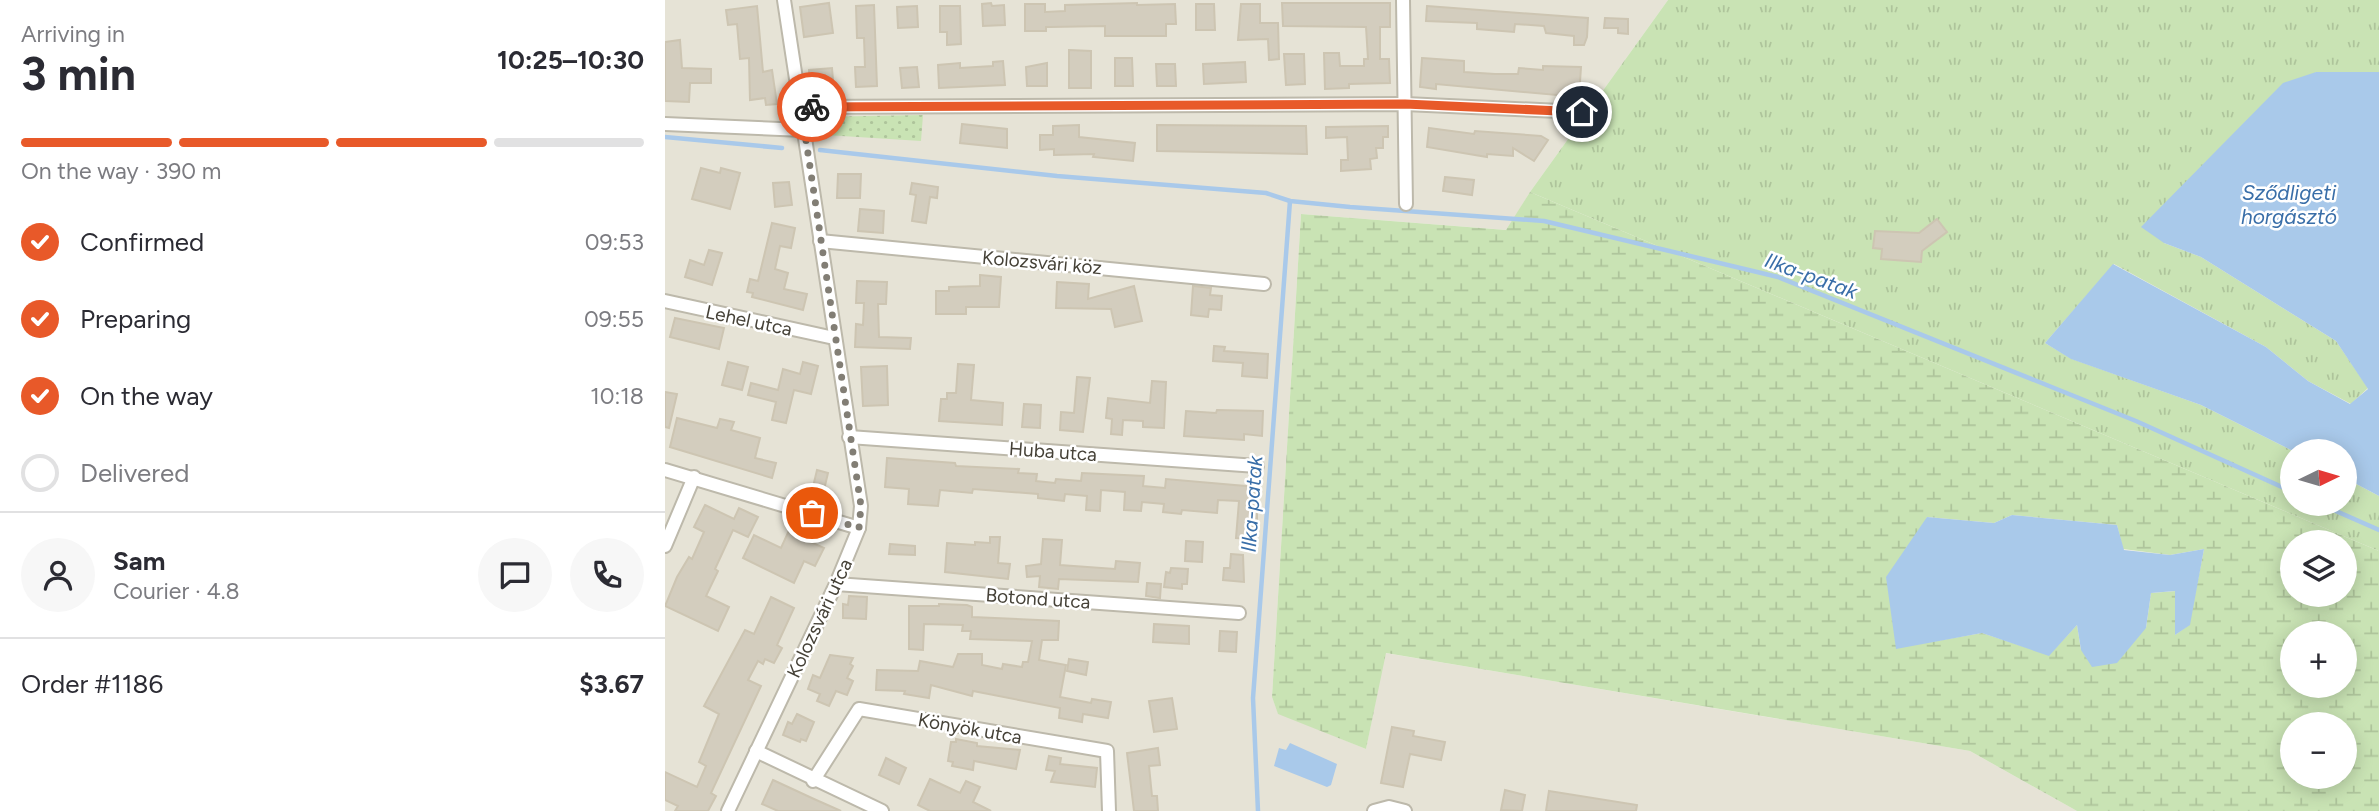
<!DOCTYPE html>
<html lang="en">
<head>
<meta charset="utf-8">
<style>
	body { margin:0; font-family:Figtree,sans-serif; background:#f7f7f7; color:#2b2b33; height:100vh; display:flex; flex-direction:column; font-size:26px; white-space:nowrap }
	* { box-sizing:border-box; margin:0 }
	p { font-size:23px; color:#7c7c81 }
	.icon { flex:none; width:38px; height:38px; fill:none; stroke:currentColor; stroke-width:2; stroke-linecap:round; stroke-linejoin:round }
	.map { position:relative; flex:1; overflow:hidden }
	.side { display:flex; flex-direction:column; background:#fff; width:665px }
	.side>* { flex:none }
	.needle { width:46px; rotate:85deg }
	.buttons { position:absolute; left:1615px; top:439px; display:grid; gap:14px }
	.buttons a { display:grid; place-items:center; width:77px; height:77px; border-radius:50%; background:#fff; box-shadow:0 4px 18px #0003; font-size:35px }
	.pin { position:absolute; display:grid; place-items:center; width:60px; height:60px; color:#fff; margin:-30px; border:4px solid #fff; border-radius:50%; box-shadow:0 2px 7px #0007 }
	.courier { position:absolute; display:grid; place-items:center; width:70px; height:70px; margin:-35px; border:5px solid #e85929; border-radius:50%; background:#fff; color:#222; box-shadow:0 2px 9px #0007 }
	.head em { font-style:normal; font-weight:700 }
	.head div { display:flex; flex-direction:column-reverse }
	.head { display:flex; align-items:center; justify-content:space-between; height:119px; padding:0 21px }
	h1 { font-size:46px; font-weight:700; line-height:52px }
	.bar { display:grid; grid-template-columns:repeat(4,1fr); gap:10px 7px; align-content:center; height:84px; padding:0 21px }
	.bar i { height:9px; border-radius:5px; background:#e1e1e2 }
	.bar .active { background:#e85929 }
	.bar p { grid-column:span 4 }
	.line { display:flex; align-items:center; gap:18px; padding:0 21px; border-top:2px solid #e1e1e2 }
	.line div { flex:1 }
	.round { display:grid; place-items:center; flex:none; width:74px; height:74px; border-radius:37px; background:#f7f7f7 }
	ol { padding:0 21px; list-style:none }
	li { display:flex; align-items:center; gap:21px; height:77px }
	li p { margin-inline-start:auto }
	li .icon { padding:7px; border-radius:50%; background:#e85929; color:#fff; stroke-width:4 }
	li:last-child { color:#7c7c81 }
	li i { width:38px; height:38px; border:4px solid #e1e1e2; border-radius:50% }
	main { display:flex; flex:1; min-height:0 }
	.map>svg:first-child { display:block }
	.residential { fill:#e6e3d6 }
	.grass { fill:url(#grass-tufts) }
	.wetland { fill:url(#wetland-marsh); fill-rule:evenodd }
	.park { fill:url(#park-dots) }
	.water { fill:#a9c9ea }
	.lines { fill:none; stroke-linecap:round; stroke-linejoin:round }
	.stream { stroke:#a9c9ea; stroke-width:4.5 }
	.building { fill:#d3cdbe; stroke:#cdc5b2; stroke-width:2 }
	.minor-casing { stroke:#bdb9ab; stroke-width:16 }
	.minor { stroke:#fff; stroke-width:12 }
	.done { stroke:#827e75; stroke-width:7; stroke-dasharray:0 12.6 }
	.route { stroke:#e85929; stroke-width:9 }
	.labels { text-anchor:middle; stroke-width:5; stroke-linejoin:round; paint-order:stroke }
	.street-label { font-size:19px; fill:#454137; stroke:#fff }
	.water-label { font-size:21px; font-style:italic; fill:#396ea8; stroke:#fff }
</style>
</head>
<body>
<main>
<section class="side">
<div class="head"><div><h1>3 min</h1><p>Arriving in</p></div><em>10:25–10:30</em></div>
<div class="bar"><i class="active"></i><i class="active"></i><i class="active"></i><i></i><p>On the way · 390 m</p></div>
<ol>
<li><svg class="icon" aria-label="check" viewBox="0 0 24 24"><path d="M5 12l5 5 9-10"/></svg>Confirmed<p>09:53</p></li>
<li><svg class="icon" aria-label="check" viewBox="0 0 24 24"><path d="M5 12l5 5 9-10"/></svg>Preparing<p>09:55</p></li>
<li><svg class="icon" aria-label="check" viewBox="0 0 24 24"><path d="M5 12l5 5 9-10"/></svg>On the way<p>10:18</p></li>
<li><i></i>Delivered</li>
</ol>
<div class="line" style="height:126px"><a class="round"><svg class="icon" aria-label="person" viewBox="0 0 24 24"><circle cx="12" cy="8" r="4"/><path d="M4 21q1-7 8-7t8 7"/></svg></a><div><b>Sam</b><p>Courier · 4.8</p></div><a class="round"><svg class="icon" aria-label="chat" viewBox="0 0 24 24"><path d="M4 5h16v11H9l-5 4z"/></svg></a><a class="round"><svg class="icon" aria-label="phone" viewBox="0 0 24 24"><path d="M5 4h4l2 5-3 2q2 4 5 5l2-3 5 2v4C11 20 4 13 5 4z"/></svg></a></div>
<div class="line" style="height:91px"><div>Order #1186</div><b>$3.67</b></div>
</section>
<div class="map">
<svg width="1714" height="811" viewBox="0 0 1714 811">
	<defs>
		<pattern id="grass-tufts" width="24" height="20" patternUnits="userSpaceOnUse" patternTransform="scale(1.75)"><rect width="24" height="20" fill="#c9e3b4"/><path d="M3 7l-1-3M5 7V3M7 7l1-3M15 17l-1-3M17 17v-4M19 17l1-3" fill="none" stroke="#aec49b"/></pattern>
		<pattern id="wetland-marsh" width="20" height="14" patternUnits="userSpaceOnUse" patternTransform="scale(1.75)"><rect width="20" height="14" fill="#c9e3b4"/><path d="M1 5h8M5 5V1M11 12h8M15 12V8" fill="none" stroke="#aec49b"/></pattern>
		<pattern id="park-dots" width="8" height="8" patternUnits="userSpaceOnUse" patternTransform="scale(1.75)"><rect width="8" height="8" fill="#c9e3b4"/><path d="M2 2h.1M6 6h.1" fill="none" stroke="#aec49b" stroke-width="1.8" stroke-linecap="round"/></pattern>
	</defs>
	<rect width="100%" height="100%" fill="#f2f0e8"/>
	<path class="residential" d="M0,0H1003L865,192L842,230L636,214L607,697L613,713L701,749L720,653L1305,751L1412,811H0Z"/>
	<path class="grass" d="M1003,0H1714V72H1651L1499,243L1536,257L1671,341L1703,388L1686,404L1643,381L1601,347L1449,264L1380,343L1407,359L1536,405L1628,451V504H1680V478L1714,496V551L865,192Z"/>
	<path class="wetland" d="M865,192L1714,551V811H1412L1305,751L721,653L701,749L613,714L607,697L636,214L841,230ZM1347,515L1452,525L1458,549L1505,555L1539,549L1524,625L1510,635L1511,591L1486,593L1481,628L1416,650L1412,625L1384,655L1317,633L1231,648L1262,517L1329,523ZM1628,542H1680V595H1628ZM1628,634H1680V686H1628ZM1628,724H1680V777H1628Z"/>
	<path class="park" d="M258,115L256,141L145,134L143,120L146,117Z"/>
	<g class="water">
		<path d="M1651,72H1714V496L1680,478V452L1628,451L1536,405L1406,359L1380,343L1448,264L1601,347L1643,381L1685,404L1703,389L1671,341L1536,257L1499,243L1476,227L1618,83Z"/>
		<path d="M1347,515L1452,525L1459,550L1505,555L1539,549L1525,625L1510,635V591L1486,593L1481,628L1452,663L1427,667L1416,650L1412,625L1384,656L1317,633L1231,649L1221,577L1262,517L1329,523Z"/>
		<path d="M625,743L672,764L666,785L662,787L609,766L614,748L621,750Z"/>
	</g>
	<g class="lines">
		<g class="stream">
			<path d="M0,137L117,148"/>
			<path d="M155,150L392,176L601,193L625,201L685,207L879,221L1113,277L1471,421L1628,492"/>
			<path d="M1655,504L1714,530"/>
			<path d="M593,811L588,698L625,201"/>
		</g>
	</g>
	<g class="building">
		<path d="M164,3L168,33L139,37L135,7Z"/>
		<path d="M326,3L327,6L339,5L340,25L318,26L317,4Z"/>
		<path d="M472,3V5L510,4L511,24H501V36H440V26L385,27H381V31H360V4H380V12L400,11V5Z"/>
		<path d="M617,3H725V27H715V59H724L725,83L684,84V88L660,89L659,53H674L675,66H699V59H703L701,27L618,26Z"/>
		<path d="M531,4H549L550,30H531Z"/>
		<path d="M576,4H595V23H613L614,59L604,60L603,39L573,40Z"/>
		<path d="M209,5L212,86L191,87L190,67H200L199,38H192L191,6Z"/>
		<path d="M92,6L98,72L107,70L112,104L101,105L100,98L85,100L84,58L75,59L72,24L63,25L61,10Z"/>
		<path d="M252,6L253,27L233,28L232,7Z"/>
		<path d="M275,6H295L296,44L282,45V32H275Z"/>
		<path d="M762,6L923,18L922,37L919,45H909V36L881,33L879,26L850,24L849,32L812,29V23L761,21Z"/>
		<path d="M940,18L963,19V34L953,33V28H939Z"/>
		<path d="M15,40L17,68L46,69V83H25L24,102L0,101V42Z"/>
		<path d="M404,50L426,51V88H404Z"/>
		<path d="M619,54H639L640,84L621,85Z"/>
		<path d="M450,58H467L468,86H450Z"/>
		<path d="M757,58L799,61V72L830,74H853L854,68L878,70V66L916,67L914,97L771,84V89L755,87Z"/>
		<path d="M338,61L340,85L274,88L273,65L295,63V68L328,66V62Z"/>
		<path d="M580,62L581,82L539,84L538,64Z"/>
		<path d="M382,63V86H362L361,67Z"/>
		<path d="M491,64H510L511,86H492Z"/>
		<path d="M252,67L254,87L237,88L235,68Z"/>
		<path d="M167,68L169,92L145,93L144,70Z"/>
		<path d="M297,124L342,129V148L295,143Z"/>
		<path d="M414,125V137L470,143L468,161L428,157L429,154L389,155V149L375,150V135H388V126Z"/>
		<path d="M492,125L641,126L642,154L492,151Z"/>
		<path d="M723,126V137H718V148H711L712,158L705,159L706,169L676,171V160H683L682,137L661,138V127Z"/>
		<path d="M764,128L809,134L810,131L876,136L883,140L869,161L848,148V156L822,154V157L762,147Z"/>
		<path d="M36,168L55,173L56,168L75,173L65,209L27,199Z"/>
		<path d="M173,174H196L195,198H172Z"/>
		<path d="M780,177L809,180L807,195L778,191Z"/>
		<path d="M124,182L127,205L110,207L108,183Z"/>
		<path d="M247,183L273,187L272,198L265,197L261,223L247,221L251,195L245,194Z"/>
		<path d="M195,209L219,211L218,233L193,231Z"/>
		<path d="M1272,219L1282,232L1257,251L1256,262L1216,259L1217,249L1208,248L1210,231L1254,233Z"/>
		<path d="M107,223L130,228L126,248L115,246L110,269L123,273L119,289L142,294L138,310L87,297L88,293L82,292L85,279L93,281Z"/>
		<path d="M44,250L57,253L47,285L20,277L25,260L39,265Z"/>
		<path d="M315,275L336,277L334,307H301V314H271V291H284V287L315,286Z"/>
		<path d="M192,281L222,282L221,304H213L214,337L246,338L245,349L190,347L191,324L198,325L199,303H191Z"/>
		<path d="M392,282L424,284L423,299L469,286L477,321L450,327L446,309L391,308Z"/>
		<path d="M528,286L546,288L545,295L557,296L556,310L544,309L543,317L526,315Z"/>
		<path d="M10,318L59,328L54,349L5,337Z"/>
		<path d="M549,346L560,347L559,351L603,354L602,378L577,376L578,363L548,361Z"/>
		<path d="M63,362L83,367L77,390L57,385Z"/>
		<path d="M138,362L153,366L146,394L129,390L121,423L107,420L111,402L83,395L86,383L113,390L118,369L135,374Z"/>
		<path d="M293,364L309,365L306,400L338,403L337,425L274,421L276,399H282V393H291Z"/>
		<path d="M222,366L223,405L198,406L196,367Z"/>
		<path d="M412,377L425,378L418,432L395,430L396,412L409,413Z"/>
		<path d="M487,381L501,382L499,428L478,427V421L458,420L457,435L446,434L447,419L441,418L443,398L485,403Z"/>
		<path d="M0,392L12,394L4,428L0,427Z"/>
		<path d="M359,404L376,405L375,428L357,427Z"/>
		<path d="M552,410L598,411L597,436L579,434V440L519,436L521,411L551,413Z"/>
		<path d="M12,418L52,428L55,419L69,422L66,430L95,438L90,458L111,463L107,478L5,447Z"/>
		<path d="M222,458L290,463L291,466L354,469L353,473L372,474L371,481L390,483L391,479L416,481L417,473L479,476L478,486L500,488L501,479L592,487V528H589L588,539L571,538L574,501L553,500L552,513L517,510L516,514L498,512L499,504L477,502L476,511L459,510L460,492L436,490L435,511L421,510L422,496L400,494L399,501L373,498V494L308,489L307,493L275,490L273,506L243,504L244,489L220,487Z"/>
		<path d="M152,470L163,473L158,494L147,491Z"/>
		<path d="M40,505L69,519L74,508L93,517L83,537L68,530L50,569L53,571L41,596L64,607L53,631L0,606L12,577L24,557L27,559L39,532L29,527Z"/>
		<path d="M126,526L144,535L141,540L159,548L150,566L139,561L129,583L78,558L89,535L116,548Z"/>
		<path d="M325,537H335L333,563L345,564L343,579L280,572L282,543L310,545V542L325,543Z"/>
		<path d="M378,539L397,540L395,565L450,569L451,561L475,563L473,582L394,579L393,589L374,587L375,576L362,577L361,566L376,564Z"/>
		<path d="M521,541L538,542L537,562L520,561Z"/>
		<path d="M225,544L250,546V555L224,554Z"/>
		<path d="M566,554L578,555L579,582L558,580L559,568H565Z"/>
		<path d="M506,568L523,569L522,584H517V589L499,587L501,572L505,573Z"/>
		<path d="M482,583L496,584L495,598L481,596Z"/>
		<path d="M184,596L202,597L201,619L178,618V604L183,605Z"/>
		<path d="M106,597L129,608L112,645L117,648L109,663L100,659L98,664L93,661L83,680L96,686L46,793L51,796L43,811H10L13,806L0,800V772L32,787L41,766L34,762L54,714L39,706L80,630L89,634Z"/>
		<path d="M274,604L302,605L307,607V617L394,621L393,640H377L374,660L401,665L395,697L426,703L427,699L446,702L443,718L418,714L417,722L394,718L395,708L308,691L307,696L266,685L264,698L239,694L240,691L211,690L212,670L253,671L255,661L288,667L293,654H317V665L337,669L338,664L357,667L358,662H363L367,641L305,639L306,631H297L298,625L259,624L258,650L244,649V606H274Z"/>
		<path d="M489,624L524,626V644L488,642Z"/>
		<path d="M555,631L572,632L571,652L554,651Z"/>
		<path d="M165,655L188,658L185,664L188,666L182,678L188,681L182,695L171,691L164,706L152,701L155,694L143,689L148,675L155,678Z"/>
		<path d="M404,659L423,662L421,675L402,671Z"/>
		<path d="M507,698L512,729L489,732L484,701Z"/>
		<path d="M132,714L149,722L141,741L136,739L135,742L118,735L123,722L127,724Z"/>
		<path d="M727,727L749,731L748,736L780,742L776,760L745,754L738,787L716,783Z"/>
		<path d="M291,739L312,743V746L355,750L351,769L309,761L308,770L287,766L288,762L283,761L286,742H291Z"/>
		<path d="M493,748L495,765L484,766L487,796H492L493,811H469L462,753Z"/>
		<path d="M384,756L396,758L395,764L432,768L430,787L386,782L390,771L381,770Z"/>
		<path d="M221,758L241,768L234,784L214,775Z"/>
		<path d="M265,779L295,793L301,781L315,787L308,802L326,811H265L253,805Z"/>
		<path d="M108,780L149,799L176,811H113L97,804Z"/>
		<path d="M840,790L860,795L857,811L836,810Z"/>
		<path d="M884,791L972,805L971,811H881Z"/>
	</g>
	<g class="lines">
		<defs>
			<g id="minor">
				<path d="M738,0L741,204"/>
				<path d="M136,107L740,104L917,112"/>
				<path d="M0,124L139,130"/>
				<path d="M155,241L599,284"/>
				<path d="M0,301L169,338"/>
				<path d="M184,437L592,466"/>
				<path d="M0,470L194,528"/>
				<path d="M0,546L29,477"/>
				<path d="M171,584L574,613"/>
				<path d="M91,751L217,811"/>
				<path d="M148,781L194,709L442,751L444,811"/>
				<path d="M63,811L171,584L194,528L196,506L119,0"/>
				<path d="M709,811L724,807L740,811"/>
			</g>
		</defs>
		<use href="#minor" class="minor-casing"/>
		<use href="#minor" class="minor"/>
	</g>
	<g class="lines">
		<path class="done" d="M147,513L194,528L196,506L136,107H147"/>
		<path class="route" d="M147,107L740,104L917,112"/>
	</g>
	<g class="labels">
		<g class="street-label">
			<text transform="translate(377 262) rotate(5)" y="7">Kolozsvári köz</text>
			<text transform="translate(84 320) rotate(12)" y="7">Lehel utca</text>
			<text transform="translate(388 451) rotate(4)" y="7">Huba utca</text>
			<text transform="translate(373 598) rotate(4)" y="7">Botond utca</text>
			<text transform="translate(154 618) rotate(-65)" y="7">Kolozsvári utca</text>
			<text transform="translate(305 728) rotate(10)" y="7">Könyök utca</text>
		</g>
		<g class="water-label">
			<text x="1624" y="200">Sződligeti<tspan x="1624" dy="24">horgásztó</tspan></text>
			<text transform="translate(1146 276) rotate(20)" y="7">Ilka-patak</text>
			<text transform="translate(587 504) rotate(-86)" y="7">Ilka-patak</text>
		</g>
	</g>
</svg>
<div class="buttons">
<a><svg class="needle" viewBox="-14 -14 28 28"><path d="M0-13l5 13h-10z" fill="#e53935"/><path d="M0 13l5-13h-10z" fill="#7c7c81"/></svg></a>
<a><svg class="icon" aria-label="layers" viewBox="0 0 24 24"><path d="M12 4l9 5-9 5-9-5zM3 14l9 5 9-5"/></svg></a>
<a>+</a>
<a>−</a>
</div>
<div class="pin" style="left:147px;top:513px;background:#ea580c"><svg class="icon" aria-label="bag" viewBox="0 0 24 24"><path d="M5 8h14l-1 12H6zM9 8a3 3 0 0 1 6 0"/></svg></div>
<div class="pin" style="left:917px;top:112px;background:#1f2937"><svg class="icon" aria-label="home" viewBox="0 0 24 24"><path d="M3 11l9-7 9 7M6 9v11h12V9"/></svg></div>
<div class="courier" style="left:147px;top:107px"><svg class="icon" aria-label="bike" viewBox="0 0 24 24"><circle cx="6" cy="16" r="4"/><circle cx="18" cy="16" r="4"/><path d="M6 16l4-8h5l3 8M10 8l3 8H6M13 5h3"/></svg></div>
</div>
</main>
</body>
</html>
